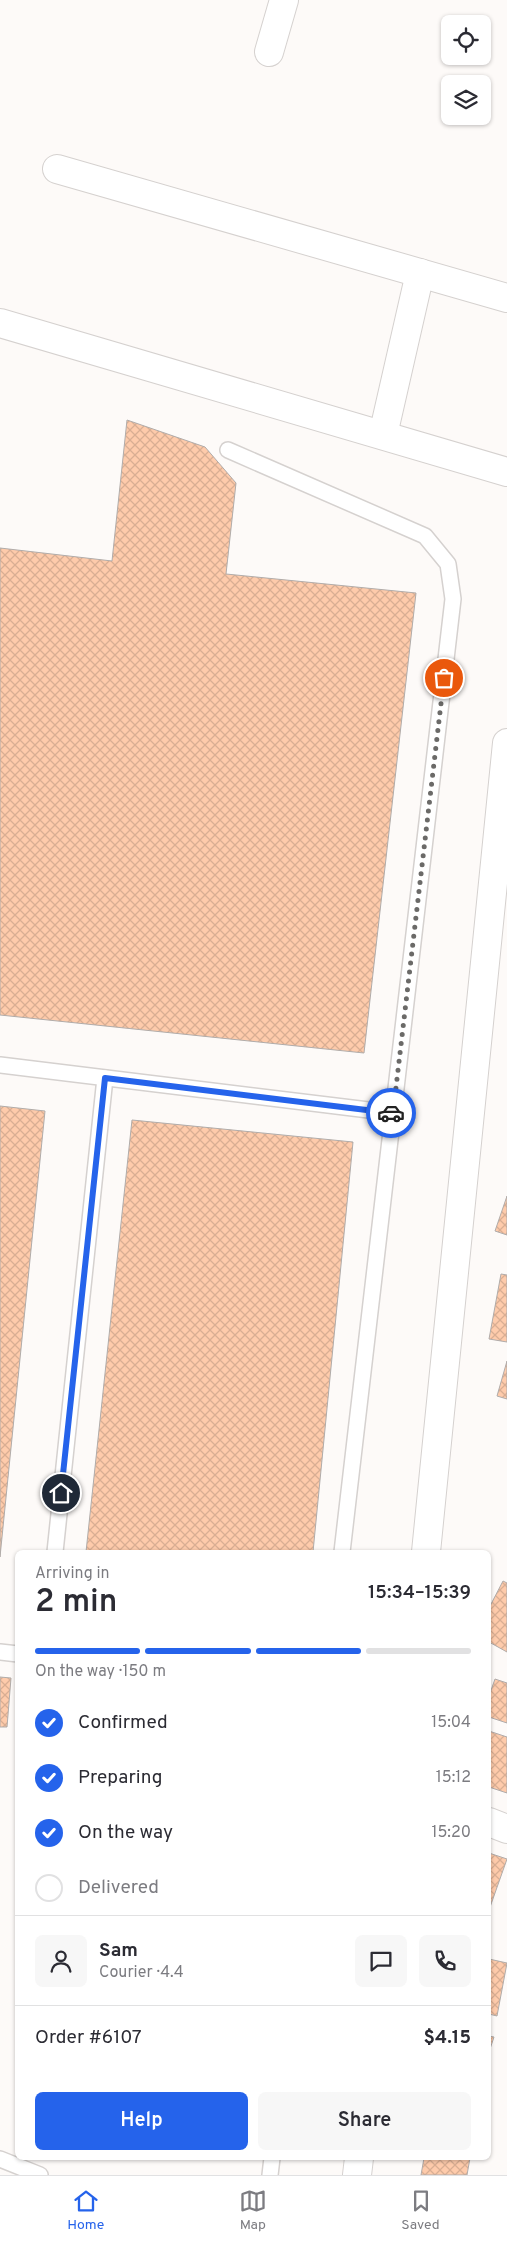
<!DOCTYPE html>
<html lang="en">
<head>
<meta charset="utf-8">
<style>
	body { margin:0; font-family:Overpass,sans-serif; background:#f7f7f7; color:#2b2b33; height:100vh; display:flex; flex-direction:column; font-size:19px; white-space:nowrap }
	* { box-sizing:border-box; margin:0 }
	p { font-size:16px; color:#7c7c81 }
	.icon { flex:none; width:28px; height:28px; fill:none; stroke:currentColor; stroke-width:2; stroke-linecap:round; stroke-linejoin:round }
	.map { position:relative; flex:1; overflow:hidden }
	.drawer { position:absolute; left:15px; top:1550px; width:476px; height:610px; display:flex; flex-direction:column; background:#fff; border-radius:8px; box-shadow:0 1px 4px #0004 }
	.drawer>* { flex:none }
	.controls { position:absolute; left:441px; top:15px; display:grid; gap:10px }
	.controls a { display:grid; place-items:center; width:50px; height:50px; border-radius:8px; background:#fff; box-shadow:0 1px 4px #0004; font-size:25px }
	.pin { position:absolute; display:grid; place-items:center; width:42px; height:42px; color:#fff; margin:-21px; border:2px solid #fff; border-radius:50%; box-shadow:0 1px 5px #0007 }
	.courier { position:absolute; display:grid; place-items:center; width:50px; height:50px; margin:-25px; border:4px solid #2563eb; border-radius:50%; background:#fff; color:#222; box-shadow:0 1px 6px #0007 }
	.overview em { font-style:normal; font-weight:600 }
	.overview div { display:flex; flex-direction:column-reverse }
	.overview { display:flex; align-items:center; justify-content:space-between; height:85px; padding:0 20px }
	h1 { font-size:32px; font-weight:600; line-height:38px }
	.bar { display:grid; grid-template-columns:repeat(4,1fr); gap:8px 5px; align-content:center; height:60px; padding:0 20px }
	.bar i { height:6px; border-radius:4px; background:#e1e1e2 }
	.bar .current { background:#2563eb }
	.bar p { grid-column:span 4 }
	.line { display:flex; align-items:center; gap:12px; padding:0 20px; border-top:1px solid #e1e1e2 }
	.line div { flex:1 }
	.round { display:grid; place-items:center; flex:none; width:52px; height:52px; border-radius:8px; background:#f7f7f7 }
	ol { padding:0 20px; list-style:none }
	li { display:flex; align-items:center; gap:15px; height:55px }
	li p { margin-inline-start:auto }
	li .icon { padding:5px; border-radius:50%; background:#2563eb; color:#fff; stroke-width:4 }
	li:last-child { color:#7c7c81 }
	li i { width:28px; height:28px; border:2px solid #e1e1e2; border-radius:50% }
	.button { display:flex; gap:10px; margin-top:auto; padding:10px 20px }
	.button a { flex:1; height:58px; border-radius:8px; background:#2563eb; color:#fff; font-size:20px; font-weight:600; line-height:58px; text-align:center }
	.button a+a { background:#f7f7f7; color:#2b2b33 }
	.tabs { display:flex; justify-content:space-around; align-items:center; height:70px; border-top:1px solid #e1e1e2; background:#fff; font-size:14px; color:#7c7c81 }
	.tabs a { display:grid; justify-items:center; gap:2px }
	.tabs .current { color:#2563eb }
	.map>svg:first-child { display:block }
	.building { fill:url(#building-cross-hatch); stroke:#b0acaa }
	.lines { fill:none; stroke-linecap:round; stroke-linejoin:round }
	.service-casing { stroke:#d5d1cf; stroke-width:18 }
	.minor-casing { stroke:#d5d1cf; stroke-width:30 }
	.service { stroke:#fff; stroke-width:15 }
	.minor { stroke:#fff; stroke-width:28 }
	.done { stroke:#6b6a68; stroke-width:5; stroke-dasharray:0 9 }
	.route { stroke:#2563eb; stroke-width:6 }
</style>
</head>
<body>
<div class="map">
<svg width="507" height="2175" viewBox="0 0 507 2175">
	<defs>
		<pattern id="building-cross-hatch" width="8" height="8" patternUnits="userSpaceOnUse" patternTransform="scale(1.25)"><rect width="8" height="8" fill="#fecbab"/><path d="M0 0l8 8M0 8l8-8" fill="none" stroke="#d9ae93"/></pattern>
	</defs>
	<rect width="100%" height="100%" fill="#fdfaf8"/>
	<g class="building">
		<path d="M127,420L205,447L236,483L226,574L416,593L364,1053L0,1015V548L112,561Z"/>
		<path d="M0,1106L45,1111L0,1557Z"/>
		<path d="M132,1120L353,1142L313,1552H86Z"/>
		<path d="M507,1196V1235L495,1231Z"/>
		<path d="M501,1274L507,1275V1342L489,1339Z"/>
		<path d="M507,1361V1399L497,1396Z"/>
		<path d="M503,1581L507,1583V1652L489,1642V1608Z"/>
		<path d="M0,1677L11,1678L7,1727H0Z"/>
		<path d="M495,1679L507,1683V1723L489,1717V1696Z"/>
		<path d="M489,1731L507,1737V1793L489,1787Z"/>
		<path d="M489,1853L507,1859L489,1910Z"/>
		<path d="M489,1959L507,1963L497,2016L489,2014Z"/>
		<path d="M489,2036L494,2037L489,2052Z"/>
		<path d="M424,2158H470L467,2175H421Z"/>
	</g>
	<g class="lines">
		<defs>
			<g id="service">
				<path d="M228,450L425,536L448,564L453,599L342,1552"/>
				<path d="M0,1065L393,1113"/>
				<path d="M55,1552L105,1078"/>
				<path d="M0,1652L18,1654"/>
				<path d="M0,2159L40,2175"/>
				<path d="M270,2175L272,2158"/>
			</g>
			<g id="minor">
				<path d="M269,52L284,0"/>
				<path d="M57,169L507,298"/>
				<path d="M0,323L507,472"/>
				<path d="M383,435L420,273"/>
				<path d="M426,1552L507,743"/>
				<path d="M489,1822L507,1829"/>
				<path d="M357,2175L359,2158"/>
			</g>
		</defs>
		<use href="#service" class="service-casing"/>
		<use href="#minor" class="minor-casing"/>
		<use href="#service" class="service"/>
		<use href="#minor" class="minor"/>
	</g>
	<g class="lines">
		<path class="done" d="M391,1113H393L444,678"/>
		<path class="route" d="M61,1493L105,1078L391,1113"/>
	</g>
</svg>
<div class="controls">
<a><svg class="icon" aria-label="locate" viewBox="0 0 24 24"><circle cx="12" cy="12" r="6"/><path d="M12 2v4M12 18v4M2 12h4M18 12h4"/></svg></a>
<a><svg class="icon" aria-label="layers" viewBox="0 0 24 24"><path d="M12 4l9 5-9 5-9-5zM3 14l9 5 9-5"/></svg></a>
</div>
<div class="pin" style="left:444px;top:678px;background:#ea580c"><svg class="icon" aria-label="bag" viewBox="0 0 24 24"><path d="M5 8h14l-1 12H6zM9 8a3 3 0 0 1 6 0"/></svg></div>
<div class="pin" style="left:61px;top:1493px;background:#1f2937"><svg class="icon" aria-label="home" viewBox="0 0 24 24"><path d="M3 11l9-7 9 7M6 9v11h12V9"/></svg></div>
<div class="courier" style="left:391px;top:1113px"><svg class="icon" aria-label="car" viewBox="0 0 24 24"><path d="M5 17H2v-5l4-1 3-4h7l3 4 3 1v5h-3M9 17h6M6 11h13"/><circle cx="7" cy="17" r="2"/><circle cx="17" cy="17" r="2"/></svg></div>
<section class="drawer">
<div class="overview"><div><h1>2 min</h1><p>Arriving in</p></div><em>15:34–15:39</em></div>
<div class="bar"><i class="current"></i><i class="current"></i><i class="current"></i><i></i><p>On the way · 150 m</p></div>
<ol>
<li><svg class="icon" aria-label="check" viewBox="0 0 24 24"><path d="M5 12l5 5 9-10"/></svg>Confirmed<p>15:04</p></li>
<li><svg class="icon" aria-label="check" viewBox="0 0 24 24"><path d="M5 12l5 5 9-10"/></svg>Preparing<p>15:12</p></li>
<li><svg class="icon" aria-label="check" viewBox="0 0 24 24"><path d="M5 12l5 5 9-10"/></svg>On the way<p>15:20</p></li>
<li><i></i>Delivered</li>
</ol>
<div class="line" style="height:90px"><a class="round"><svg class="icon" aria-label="person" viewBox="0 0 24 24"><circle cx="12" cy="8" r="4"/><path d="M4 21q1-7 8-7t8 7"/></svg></a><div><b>Sam</b><p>Courier · 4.4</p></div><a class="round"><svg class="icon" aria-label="chat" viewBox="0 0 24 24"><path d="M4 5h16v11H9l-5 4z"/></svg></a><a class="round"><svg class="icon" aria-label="phone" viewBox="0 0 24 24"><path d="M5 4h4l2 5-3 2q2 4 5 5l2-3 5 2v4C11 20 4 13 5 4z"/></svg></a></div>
<div class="line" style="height:65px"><div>Order #6107</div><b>$4.15</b></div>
<div class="button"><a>Help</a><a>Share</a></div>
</section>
</div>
<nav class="tabs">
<a class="current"><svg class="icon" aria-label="home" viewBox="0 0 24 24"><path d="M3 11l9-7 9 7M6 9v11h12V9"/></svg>Home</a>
<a><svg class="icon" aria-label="map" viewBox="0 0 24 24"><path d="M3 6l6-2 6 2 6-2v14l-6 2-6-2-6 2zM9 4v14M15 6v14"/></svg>Map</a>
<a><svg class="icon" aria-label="saved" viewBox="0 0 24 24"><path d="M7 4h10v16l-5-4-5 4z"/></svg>Saved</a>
</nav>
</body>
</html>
